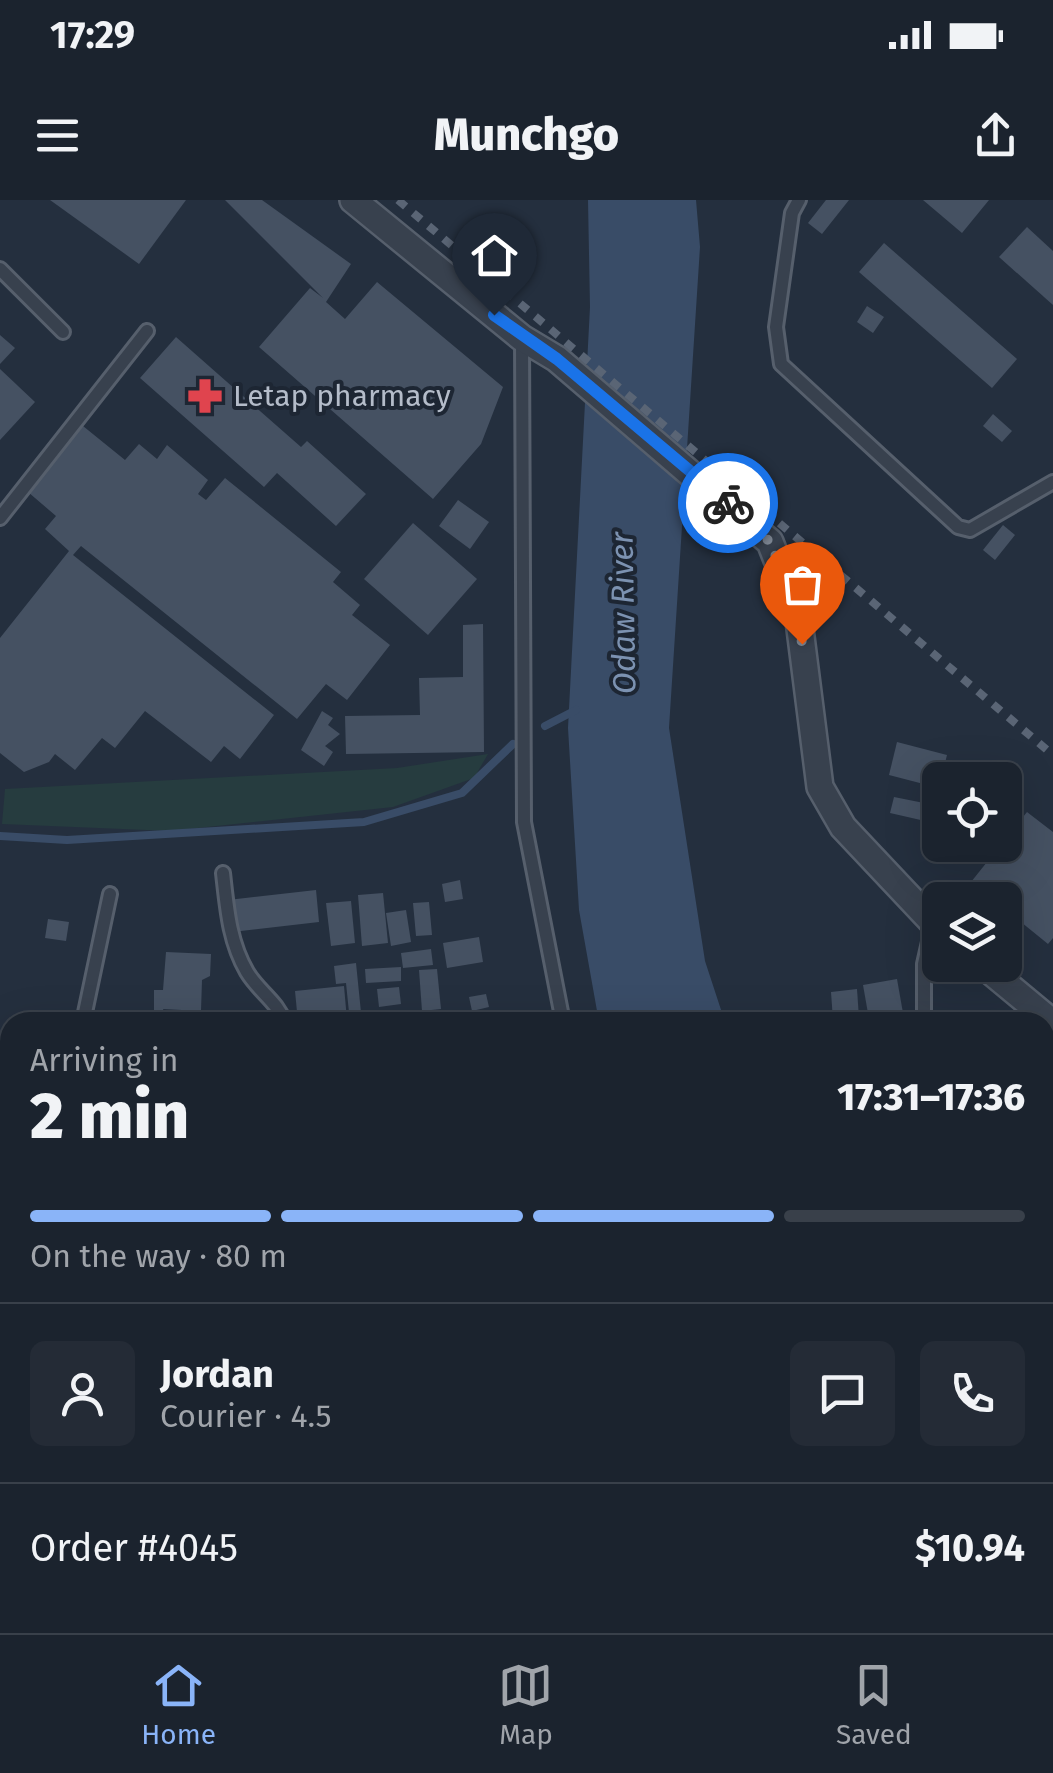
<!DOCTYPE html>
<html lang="en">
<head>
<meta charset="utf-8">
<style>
	body { margin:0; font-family:"Fira Sans",sans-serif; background:#242b36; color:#f1f3f6; height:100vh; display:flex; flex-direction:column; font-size:38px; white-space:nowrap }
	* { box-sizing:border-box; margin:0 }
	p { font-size:32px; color:#a0a4aa }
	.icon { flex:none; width:55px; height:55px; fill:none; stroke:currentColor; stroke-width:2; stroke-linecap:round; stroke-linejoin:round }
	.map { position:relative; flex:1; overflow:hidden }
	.details { position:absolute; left:0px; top:812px; width:1055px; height:622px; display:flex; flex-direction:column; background:#1b232e; border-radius:30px 30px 0 0; box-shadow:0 10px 40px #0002,0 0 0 2px #39404a }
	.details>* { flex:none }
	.tools { position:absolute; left:922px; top:562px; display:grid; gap:20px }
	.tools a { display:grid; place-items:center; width:100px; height:100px; border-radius:15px; background:#1b232e; box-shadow:0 10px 40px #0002,0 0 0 2px #39404a; font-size:50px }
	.pin { position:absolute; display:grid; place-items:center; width:85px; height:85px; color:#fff; margin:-102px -42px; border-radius:50% 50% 50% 0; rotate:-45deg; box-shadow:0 0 10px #0007 }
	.pin .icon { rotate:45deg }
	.courier { position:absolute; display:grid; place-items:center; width:100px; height:100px; margin:-50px; border:8px solid #1a73e8; border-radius:50%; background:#fff; color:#222; box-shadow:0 2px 12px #0007 }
	.headline em { font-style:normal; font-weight:800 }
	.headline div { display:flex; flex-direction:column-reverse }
	.headline { display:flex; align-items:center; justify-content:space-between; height:170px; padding:0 30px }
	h1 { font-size:65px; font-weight:800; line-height:75px }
	.bar { display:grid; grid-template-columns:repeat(4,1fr); gap:15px 10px; align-content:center; height:120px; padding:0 30px }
	.bar i { height:12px; border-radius:8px; background:#39404a }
	.bar .on { background:#8ab4f8 }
	.bar p { grid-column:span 4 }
	.line { display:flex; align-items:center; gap:25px; padding:0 30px; border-top:2px solid #39404a }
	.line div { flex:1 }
	.round { display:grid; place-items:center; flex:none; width:105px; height:105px; border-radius:15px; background:#242b36 }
	.status { display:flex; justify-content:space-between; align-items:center; height:70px; padding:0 50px; background:#1b232e; direction:ltr }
	.status svg { height:28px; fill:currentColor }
	header { display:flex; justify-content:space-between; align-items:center; height:130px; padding:0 30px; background:#1b232e; font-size:45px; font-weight:800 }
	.tab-bar { display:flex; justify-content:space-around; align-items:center; height:140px; border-top:2px solid #39404a; background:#1b232e; font-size:28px; color:#a0a4aa }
	.tab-bar a { display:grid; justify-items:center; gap:5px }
	.tab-bar .on { color:#8ab4f8 }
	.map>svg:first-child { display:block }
	.green { fill:#263c3f }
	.water { fill:#394c67 }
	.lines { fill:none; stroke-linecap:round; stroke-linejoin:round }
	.stream { stroke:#394c67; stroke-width:8 }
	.building { fill:#455162 }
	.lane-casing { stroke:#565f6c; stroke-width:18 }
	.street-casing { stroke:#565f6c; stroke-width:30 }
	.lane { stroke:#38414e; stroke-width:12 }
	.street { stroke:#38414e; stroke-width:25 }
	.rail { stroke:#5a6575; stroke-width:8; stroke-dasharray:10 10; stroke-linecap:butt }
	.done { stroke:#828b98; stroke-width:10; stroke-dasharray:0 18 }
	.route { stroke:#1a73e8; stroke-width:12 }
	.labels { text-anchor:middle; stroke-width:8; stroke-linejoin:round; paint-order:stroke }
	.poi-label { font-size:30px; fill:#b4bcc9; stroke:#1d2633; text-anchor:start }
	.water-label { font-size:32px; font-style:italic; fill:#7c92b1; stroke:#1d2633 }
</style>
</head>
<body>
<div class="status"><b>17:29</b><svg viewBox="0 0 49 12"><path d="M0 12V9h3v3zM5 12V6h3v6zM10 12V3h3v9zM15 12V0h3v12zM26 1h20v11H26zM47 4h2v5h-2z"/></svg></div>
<header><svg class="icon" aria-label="menu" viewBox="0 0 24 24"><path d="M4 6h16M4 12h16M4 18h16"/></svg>Munchgo<svg class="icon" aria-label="share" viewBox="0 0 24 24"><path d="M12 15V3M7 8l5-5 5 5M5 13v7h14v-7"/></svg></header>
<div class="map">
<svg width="1053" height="1433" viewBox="0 0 1053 1433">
	<rect width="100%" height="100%" fill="#242f3e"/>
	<path class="green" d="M488,554L474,578L393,607L170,631L2,624L5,589L397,568Z"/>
	<g class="water">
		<path d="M588,0H696L700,47L669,528L705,761L725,822H599L579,710L568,528L590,107Z"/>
		<path d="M859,1425H1029L1038,1433H862Z"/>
	</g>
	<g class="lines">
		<g class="stream">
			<path d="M545,526L576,510"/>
			<path d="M0,636L67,640L364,622L462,593L513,544"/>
		</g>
	</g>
	<g class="building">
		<path d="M50,0H186L139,64Z"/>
		<path d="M225,0H262L351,64L326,102L345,119L377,82L503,187L481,244L433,299L259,147L310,88L323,98Z"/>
		<path d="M826,0H849L822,34L808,23Z"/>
		<path d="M923,0H989L962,33Z"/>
		<path d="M1027,27L1053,51V105L999,57Z"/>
		<path d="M884,43L1017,159L992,188L859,72Z"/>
		<path d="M867,106L884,117L873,133L857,122Z"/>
		<path d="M0,135L15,148L0,164Z"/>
		<path d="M176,137L301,247L307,241L366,294L336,326L277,273L264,287L140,178Z"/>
		<path d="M0,169L35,202L0,240Z"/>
		<path d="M993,214L1012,231L1002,242L983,226Z"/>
		<path d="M83,226L125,260L139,244L157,259L167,245L208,280L198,294L206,300L225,278L341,372L333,382L360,405L352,415L390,445L347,500L326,484L297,519L81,346L73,355L274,515L240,559L224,546L211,562L145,511L115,548L102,538L75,570L55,554L49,562L24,572L0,553V438L69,351L45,329L56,316L28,292Z"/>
		<path d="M458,300L489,322L470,349L439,326Z"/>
		<path d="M413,323L477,379L428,435L364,379Z"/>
		<path d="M1003,325L1015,335L995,360L983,350Z"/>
		<path d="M483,424L484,552L346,554L345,516L420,515L419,478L463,477V425Z"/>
		<path d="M322,511L333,518L328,525L340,534L325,546L333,552L324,566L301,550Z"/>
		<path d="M897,542L947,555L939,588L889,575Z"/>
		<path d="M894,597L929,604L925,621L890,613Z"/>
		<path d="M1027,612L1053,632V738L1048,744L1005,709V700H993L971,682Z"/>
		<path d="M460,680L463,699L445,702L442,684Z"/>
		<path d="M316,690L319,722L232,732L228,700Z"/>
		<path d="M383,693L388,743L362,746L358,695Z"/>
		<path d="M351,701L355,743L331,746L326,703Z"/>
		<path d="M429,702L432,735L416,736L413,703Z"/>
		<path d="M406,710L411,742L391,746L386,713Z"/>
		<path d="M48,719L69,722L66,741L45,738Z"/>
		<path d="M479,737L483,762L447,768L443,743Z"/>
		<path d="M431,749L433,765L403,768L401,753Z"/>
		<path d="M166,752L211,754L210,776L202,780L201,811L163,809L168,822H154V790H163Z"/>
		<path d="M356,763L362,822H350L346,783L336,784L334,766Z"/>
		<path d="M401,767V781L366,783L365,769Z"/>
		<path d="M437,769L441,809L422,811L419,770Z"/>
		<path d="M897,779L903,813L869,819L863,785Z"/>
		<path d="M344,786L347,820L298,822L295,791Z"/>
		<path d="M399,787L401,804L379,807L377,789Z"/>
		<path d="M857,789L859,818L833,820L831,792Z"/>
		<path d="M486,794L489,807L472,811L469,797Z"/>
		<path d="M489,811L490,822H466L465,816Z"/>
		<path d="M92,812L126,814V822H91Z"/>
		<path d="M405,813L406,822H385V816Z"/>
		<path d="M1045,867L1053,874V959L1045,952Z"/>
		<path d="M0,911L10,913V980L0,979Z"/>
		<path d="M0,1036L10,1037V1083H0Z"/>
		<path d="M1045,1159L1053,1166V1286L1045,1279Z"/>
		<path d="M10,1282V1310H0V1284Z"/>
		<path d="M1053,1310V1350L1045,1343V1319Z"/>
		<path d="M321,1425H349L337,1433H322Z"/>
		<path d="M645,1425H666L669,1433H647Z"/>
		<path d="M763,1425L774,1431L780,1425H795L791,1433H757Z"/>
	</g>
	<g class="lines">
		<defs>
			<g id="lane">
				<path d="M799,0L792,13L776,127L781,164L958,327L970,330L1053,282"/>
				<path d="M0,69L63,132"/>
				<path d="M522,138L524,622L563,822"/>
				<path d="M0,318L147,131"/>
				<path d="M223,673C227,708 229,741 247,772C259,792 278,802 284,822"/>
				<path d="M83,822L110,694"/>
				<path d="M924,822V764L933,724"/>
				<path d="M0,872L10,873"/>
				<path d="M0,1136H10"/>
				<path d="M0,1338L10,1335"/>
				<path d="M182,1425L186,1433"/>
				<path d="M542,1425L545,1433"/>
				<path d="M834,1425L839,1433"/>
				<path d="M731,1433L741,1425"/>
			</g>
			<g id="street">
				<path d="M353,0L522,138L557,159L770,342L798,413L820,587L843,627L940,730"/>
				<path d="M983,765L1053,823"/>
			</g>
		</defs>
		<use href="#lane" class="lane-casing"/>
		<use href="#street" class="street-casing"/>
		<use href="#lane" class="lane"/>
		<use href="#street" class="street"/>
		<path class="rail" d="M398,0L1053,555"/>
	</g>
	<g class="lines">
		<path class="done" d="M728,303L770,342L798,412L802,444"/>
		<path class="route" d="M494,115L557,159L728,303"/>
	</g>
	<defs>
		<symbol id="pharmacy-bare" viewBox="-9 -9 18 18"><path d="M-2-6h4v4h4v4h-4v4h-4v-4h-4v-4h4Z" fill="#e0444e" stroke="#1d2633" stroke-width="2.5" paint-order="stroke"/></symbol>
	</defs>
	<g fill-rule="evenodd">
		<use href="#pharmacy-bare" x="180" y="171" width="50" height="50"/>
	</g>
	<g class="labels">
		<g class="poi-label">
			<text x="233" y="206">Letap pharmacy</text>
		</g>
		<g class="water-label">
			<text transform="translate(623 413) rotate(-91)" y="11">Odaw River</text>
		</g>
	</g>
</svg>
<div class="tools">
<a><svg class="icon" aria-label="locate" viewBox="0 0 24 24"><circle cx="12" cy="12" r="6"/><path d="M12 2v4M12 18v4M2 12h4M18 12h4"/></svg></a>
<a><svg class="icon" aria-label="layers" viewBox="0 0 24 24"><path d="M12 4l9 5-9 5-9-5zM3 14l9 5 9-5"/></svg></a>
</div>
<div class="pin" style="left:802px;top:444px;background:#ea580c"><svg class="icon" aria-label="bag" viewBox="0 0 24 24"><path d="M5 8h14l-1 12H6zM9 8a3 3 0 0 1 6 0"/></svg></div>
<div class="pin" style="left:494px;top:115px;background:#1f2937"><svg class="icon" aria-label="home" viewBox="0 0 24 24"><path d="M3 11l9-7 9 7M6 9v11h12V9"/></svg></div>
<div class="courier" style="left:728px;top:303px"><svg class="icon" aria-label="bike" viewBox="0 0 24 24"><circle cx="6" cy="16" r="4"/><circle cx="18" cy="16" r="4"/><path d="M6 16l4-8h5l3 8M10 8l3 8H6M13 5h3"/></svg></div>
<section class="details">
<div class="headline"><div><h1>2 min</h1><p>Arriving in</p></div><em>17:31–17:36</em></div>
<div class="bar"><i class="on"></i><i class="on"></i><i class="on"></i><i></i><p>On the way · 80 m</p></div>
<div class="line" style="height:180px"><a class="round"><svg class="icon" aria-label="person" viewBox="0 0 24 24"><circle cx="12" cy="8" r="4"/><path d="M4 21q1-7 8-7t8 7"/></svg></a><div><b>Jordan</b><p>Courier · 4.5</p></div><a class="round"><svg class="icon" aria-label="chat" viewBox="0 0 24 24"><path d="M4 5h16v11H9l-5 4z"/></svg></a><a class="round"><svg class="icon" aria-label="phone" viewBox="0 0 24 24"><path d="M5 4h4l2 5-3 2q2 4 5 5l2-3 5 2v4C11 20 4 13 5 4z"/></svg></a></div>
<div class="line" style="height:130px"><div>Order #4045</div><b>$10.94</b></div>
</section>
</div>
<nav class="tab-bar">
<a class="on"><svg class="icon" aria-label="home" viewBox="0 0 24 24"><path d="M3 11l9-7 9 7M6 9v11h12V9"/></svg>Home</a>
<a><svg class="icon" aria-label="map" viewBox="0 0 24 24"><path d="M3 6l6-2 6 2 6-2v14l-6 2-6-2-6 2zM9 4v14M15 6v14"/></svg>Map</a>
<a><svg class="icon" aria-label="saved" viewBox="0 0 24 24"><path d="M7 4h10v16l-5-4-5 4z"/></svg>Saved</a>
</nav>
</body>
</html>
